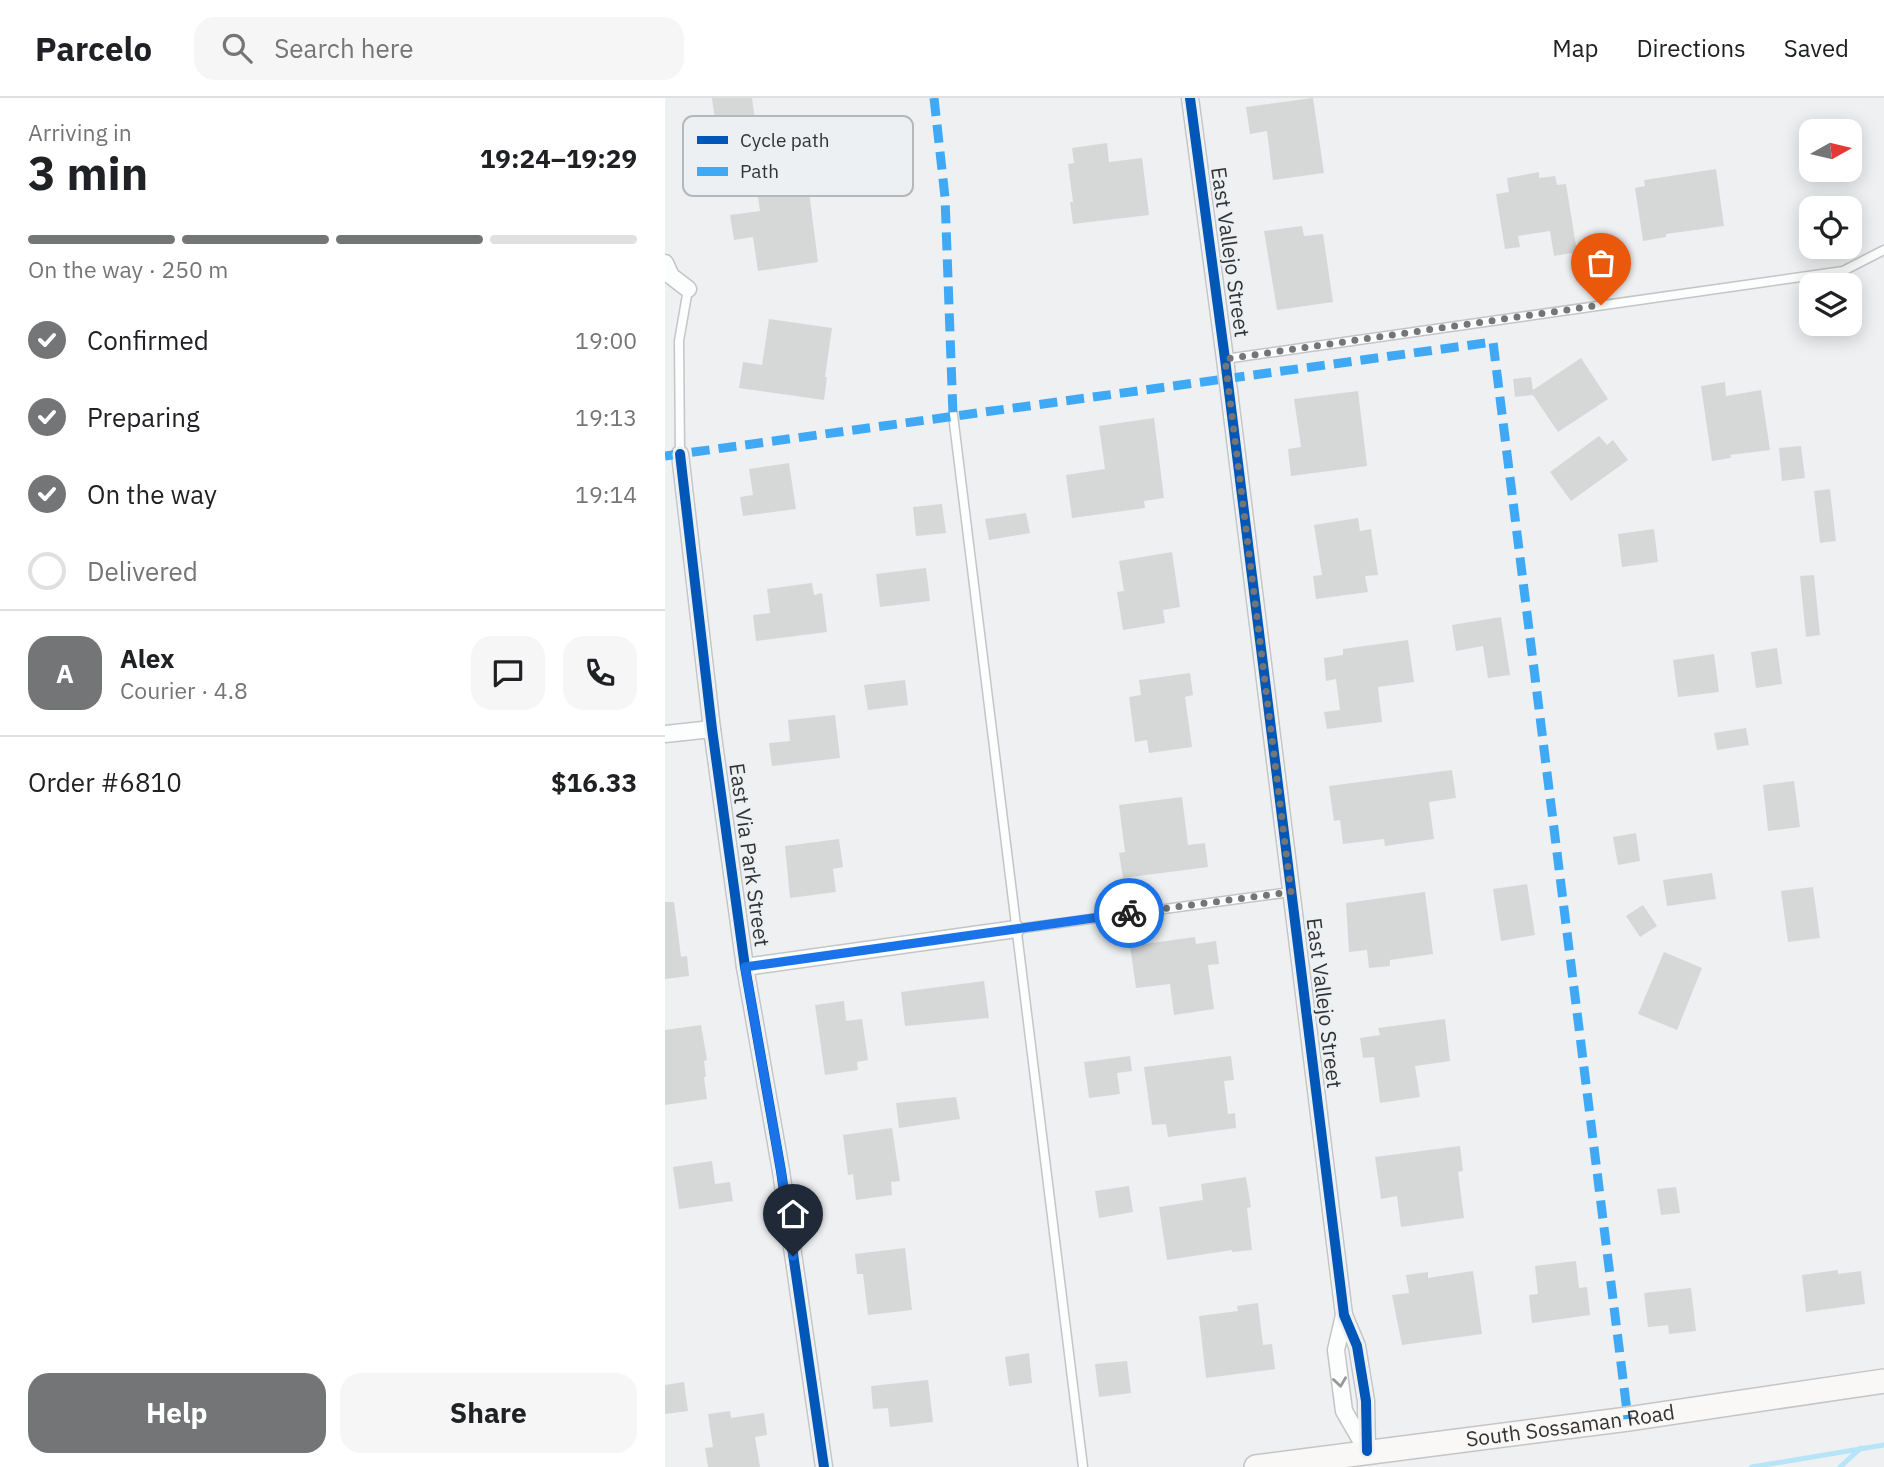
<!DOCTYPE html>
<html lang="en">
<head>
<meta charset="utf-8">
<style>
	body { margin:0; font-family:"IBM Plex Sans",sans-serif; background:#f6f6f6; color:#202124; height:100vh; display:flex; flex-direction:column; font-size:26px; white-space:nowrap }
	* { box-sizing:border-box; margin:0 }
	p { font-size:23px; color:#757577 }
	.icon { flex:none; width:38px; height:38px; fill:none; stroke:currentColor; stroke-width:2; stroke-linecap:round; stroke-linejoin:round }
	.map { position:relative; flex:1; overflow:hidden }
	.drawer { display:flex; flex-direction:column; background:#fff; width:665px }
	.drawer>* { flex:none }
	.needle { width:46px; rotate:82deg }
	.fabs { position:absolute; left:1134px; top:21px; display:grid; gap:14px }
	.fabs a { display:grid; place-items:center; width:63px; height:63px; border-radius:14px; background:#fff; box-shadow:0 4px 18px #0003; font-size:35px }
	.pin { position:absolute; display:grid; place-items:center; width:60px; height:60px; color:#fff; margin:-72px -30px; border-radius:50% 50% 50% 0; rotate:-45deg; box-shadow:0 0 7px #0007 }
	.pin .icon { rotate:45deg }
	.courier { position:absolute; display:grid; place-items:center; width:70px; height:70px; margin:-35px; border:5px solid #1a73e8; border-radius:50%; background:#fff; color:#222; box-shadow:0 2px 9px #0007 }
	.headline em { font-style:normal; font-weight:700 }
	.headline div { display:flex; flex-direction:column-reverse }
	.headline { display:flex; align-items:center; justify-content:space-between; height:119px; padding:0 28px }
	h1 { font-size:46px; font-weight:700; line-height:52px }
	.bar { display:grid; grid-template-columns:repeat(4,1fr); gap:10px 7px; align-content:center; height:84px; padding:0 28px }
	.bar i { height:9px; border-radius:5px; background:#e0e0e0 }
	.bar .current { background:#747576 }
	.bar p { grid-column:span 4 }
	.line { display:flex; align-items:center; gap:18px; padding:0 28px; border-top:2px solid #e0e0e0 }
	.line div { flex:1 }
	.round { display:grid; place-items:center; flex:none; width:74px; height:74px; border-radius:21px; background:#f6f6f6 }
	ol { padding:0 28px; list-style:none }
	li { display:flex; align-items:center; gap:21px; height:77px }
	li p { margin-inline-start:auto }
	li .icon { padding:7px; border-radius:50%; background:#747576; color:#fff; stroke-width:4 }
	li:last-child { color:#757577 }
	li i { width:38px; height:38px; border:4px solid #e0e0e0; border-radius:50% }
	.action { display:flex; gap:14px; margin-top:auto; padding:14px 28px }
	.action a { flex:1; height:80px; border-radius:21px; background:#747576; color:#fff; font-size:28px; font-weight:700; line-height:80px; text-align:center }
	.action a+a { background:#f6f6f6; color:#202124 }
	header { display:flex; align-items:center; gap:42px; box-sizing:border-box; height:98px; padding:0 35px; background:#fff; border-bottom:2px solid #e0e0e0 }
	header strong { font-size:33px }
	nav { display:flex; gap:38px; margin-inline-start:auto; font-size:24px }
	.search { width:490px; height:63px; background:#f6f6f6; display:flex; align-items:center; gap:18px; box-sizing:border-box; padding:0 24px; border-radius:21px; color:#757577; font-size:26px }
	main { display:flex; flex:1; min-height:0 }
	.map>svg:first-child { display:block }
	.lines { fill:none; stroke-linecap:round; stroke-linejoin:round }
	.stream { stroke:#b5e5f7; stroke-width:5 }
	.building { fill:#d6d8d8 }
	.lane-casing { stroke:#c4c5c6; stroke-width:11 }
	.street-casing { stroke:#c4c5c6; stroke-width:19 }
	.secondary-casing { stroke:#c4c5c6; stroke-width:26 }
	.lane { stroke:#fcfdfd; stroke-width:8 }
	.street { stroke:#fcfdfd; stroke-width:16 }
	.secondary { stroke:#f9f8f7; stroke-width:23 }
	.quiet { stroke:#3fa9f5; stroke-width:9; stroke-dasharray:18 9; stroke-linecap:butt }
	.cycleway-casing { stroke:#edf0f2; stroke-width:15 }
	.cycleway { stroke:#0057b8; stroke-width:10 }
	.oneway { stroke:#989898 }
	.done { stroke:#747576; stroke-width:7; stroke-dasharray:0 12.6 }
	.route { stroke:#1a73e8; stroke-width:9 }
	.labels { text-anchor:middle; stroke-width:5; stroke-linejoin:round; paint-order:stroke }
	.street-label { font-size:21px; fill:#333334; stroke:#edf0f2 }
	.key { fill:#edf0f2; stroke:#b5b7b9; stroke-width:2 }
	.key-label { font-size:19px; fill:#333334 }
</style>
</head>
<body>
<header>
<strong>Parcelo</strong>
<div class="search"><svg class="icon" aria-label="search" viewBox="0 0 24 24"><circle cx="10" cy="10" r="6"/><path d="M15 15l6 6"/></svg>Search here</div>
<nav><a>Map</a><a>Directions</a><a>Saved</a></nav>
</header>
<main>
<section class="drawer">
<div class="headline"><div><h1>3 min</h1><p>Arriving in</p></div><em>19:24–19:29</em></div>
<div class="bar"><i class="current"></i><i class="current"></i><i class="current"></i><i></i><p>On the way · 250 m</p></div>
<ol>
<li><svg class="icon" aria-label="check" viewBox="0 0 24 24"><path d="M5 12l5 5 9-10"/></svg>Confirmed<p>19:00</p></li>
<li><svg class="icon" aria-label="check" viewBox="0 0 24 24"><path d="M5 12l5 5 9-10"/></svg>Preparing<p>19:13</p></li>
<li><svg class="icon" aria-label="check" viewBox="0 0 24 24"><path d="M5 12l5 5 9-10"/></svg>On the way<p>19:14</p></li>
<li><i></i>Delivered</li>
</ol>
<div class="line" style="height:126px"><b class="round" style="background:#747576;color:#fff">A</b><div><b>Alex</b><p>Courier · 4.8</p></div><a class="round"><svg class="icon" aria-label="chat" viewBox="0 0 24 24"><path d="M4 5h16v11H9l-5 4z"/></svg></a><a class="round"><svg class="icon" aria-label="phone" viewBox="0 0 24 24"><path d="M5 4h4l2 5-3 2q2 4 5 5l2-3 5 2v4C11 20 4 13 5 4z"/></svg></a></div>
<div class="line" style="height:91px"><div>Order #6810</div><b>$16.33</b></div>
<div class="action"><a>Help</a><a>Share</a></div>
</section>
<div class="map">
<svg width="1219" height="1369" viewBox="0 0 1219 1369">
	<rect width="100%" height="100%" fill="#eef0f1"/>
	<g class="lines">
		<g class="stream">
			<path d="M1087,1369L1219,1347"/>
			<path d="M1175,1369L1196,1350"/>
		</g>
	</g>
	<g class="building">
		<path d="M47,0H87L92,37L53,43Z"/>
		<path d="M648,0L659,75L608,82L602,33L585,36L581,9Z"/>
		<path d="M442,45L444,64L477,60L484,117L408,126L405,104H408L403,66L409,65L407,50Z"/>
		<path d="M1051,71L1059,128L1001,136V139L978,143L970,90L980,88L979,82Z"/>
		<path d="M874,74V80L890,78L892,87L901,86L912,154L889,158L885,133L853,138L855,149L840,151L831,96L844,94L842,80Z"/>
		<path d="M144,93L153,164L93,173L88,139L69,142L65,117L95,113L93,99Z"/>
		<path d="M637,128L639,138L658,136L668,204L612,212L599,133Z"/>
		<path d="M104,221L167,230L160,279H162L159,302L74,290L78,264L97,267Z"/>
		<path d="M916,260L943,301L893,334L868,297L850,299L848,281L866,279L868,292Z"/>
		<path d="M1060,284L1061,298L1096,292L1105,352L1065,357L1066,360L1047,363L1036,288Z"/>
		<path d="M693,293L702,368L626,378L623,351L636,349L629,301Z"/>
		<path d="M489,320L499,400L479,403L480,410L407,420L401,377L440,371L434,328Z"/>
		<path d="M934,338L942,347L948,342L963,362L906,403L885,374Z"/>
		<path d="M1136,348L1140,380L1117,383L1114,350Z"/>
		<path d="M124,365L131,411L78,418L75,399L88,397L84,371Z"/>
		<path d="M1165,391L1171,443L1155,445L1149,393Z"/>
		<path d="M277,406L281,435L251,438L248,409Z"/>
		<path d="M361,415L365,435L324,442L320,421Z"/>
		<path d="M693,420L695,433L706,431L713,477L700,478L703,494L651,501L648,478L657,477L649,427Z"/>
		<path d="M989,431L993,464L957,469L953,436Z"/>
		<path d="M507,454L515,509L498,512L500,525L458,532L452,494L459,493L454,463Z"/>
		<path d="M261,470L265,503L215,509L211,476Z"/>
		<path d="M1149,477L1155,537L1141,539L1135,478Z"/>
		<path d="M147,485L149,497L157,495L162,534L91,543L88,517L105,515L102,491Z"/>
		<path d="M836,519L845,577L823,580L818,548L791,553L787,527Z"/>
		<path d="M743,542L749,584L713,589L717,624L662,631L659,614L675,612L671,581L661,583L659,560L678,557V551Z"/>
		<path d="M1112,550L1117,586L1091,590L1086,554Z"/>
		<path d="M1049,556L1054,594L1013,599L1008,562Z"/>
		<path d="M525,575L528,597L520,599L527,649L484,655L482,642L470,644L464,599L476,597L474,582Z"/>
		<path d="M240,582L243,607L203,612L199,587Z"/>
		<path d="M170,617L175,660L107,668L104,645L125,643L123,622Z"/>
		<path d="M1081,630L1084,647L1052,652L1049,635Z"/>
		<path d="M787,672L791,700L764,704L769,741L720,748L719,741L678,746L675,722L669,723L664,688Z"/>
		<path d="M1129,683L1135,729L1103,733L1098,687Z"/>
		<path d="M517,699L523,747L540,745L543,769L458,780L454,755L460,754L454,707Z"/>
		<path d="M971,735L975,763L953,767L948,739Z"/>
		<path d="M174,741L178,769L168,771L171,794L125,800L120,748Z"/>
		<path d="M1047,775L1051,801L1002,808L998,782Z"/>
		<path d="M862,786L870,837L836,843L828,791Z"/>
		<path d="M1148,789L1155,840L1123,844L1116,793Z"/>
		<path d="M760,794L768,856L725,862V868L704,870L702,852L684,854L681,805Z"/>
		<path d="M0,804H9L16,859L22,858L24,878L0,881Z"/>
		<path d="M978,807L992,828L975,839L961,818Z"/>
		<path d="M530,839L531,846L551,843L554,866L543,867L549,911L509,917L505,886L471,890L465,848Z"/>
		<path d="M999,854L1037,870L1012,932L973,916Z"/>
		<path d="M319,883L324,920L240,928L236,894Z"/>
		<path d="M179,903L181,923L197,921L203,962L192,964L193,972L160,977L150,907Z"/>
		<path d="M780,921L785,963L750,968L755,999L715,1005L709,959L698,960L695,940L715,937L713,930Z"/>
		<path d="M36,927L42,962L39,963L41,979H39L42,1001L0,1007V932Z"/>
		<path d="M465,958L467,973L452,975L455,996L424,1000L419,964Z"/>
		<path d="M566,958L569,982L559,983L563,1016L570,1015L571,1030L503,1039L501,1026L487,1027L479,969Z"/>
		<path d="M291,999L295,1021L234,1030L231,1005Z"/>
		<path d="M227,1030L235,1083L226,1084L227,1097L191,1102L188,1076L183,1077L178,1037Z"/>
		<path d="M795,1048L798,1073L793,1074L799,1120L736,1129L732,1098L716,1101L710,1059Z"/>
		<path d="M47,1063L50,1086L65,1084L68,1103L14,1111L8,1069Z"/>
		<path d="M581,1079L586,1109L582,1110L587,1152L567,1154V1152L502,1162L494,1109L538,1102L536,1086Z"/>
		<path d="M464,1088L468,1114L434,1120L430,1093Z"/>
		<path d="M1011,1089L1015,1115L996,1117L992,1091Z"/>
		<path d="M240,1150L247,1212L203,1217L198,1176H192L190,1156Z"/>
		<path d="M911,1163L914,1190L922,1189L925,1217L867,1225L864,1197L873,1196L870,1168Z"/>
		<path d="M1173,1172V1176L1196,1173L1200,1206L1141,1214L1137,1177Z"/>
		<path d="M808,1173L817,1236L737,1247L727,1197L744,1195L741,1177L763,1174V1180Z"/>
		<path d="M1026,1190L1031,1233L1004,1236L1003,1227L983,1229L979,1195Z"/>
		<path d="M593,1205L598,1247L607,1246L610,1271L541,1280L534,1218L573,1213L572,1208Z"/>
		<path d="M364,1255L367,1285L344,1288L340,1259Z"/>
		<path d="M462,1263L466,1295L434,1299L430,1266Z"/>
		<path d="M263,1282L268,1324L225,1329L223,1310L208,1311L206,1288Z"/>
		<path d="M19,1284L23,1313L0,1316V1287Z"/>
		<path d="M65,1313L66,1320L99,1315L102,1337L90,1339L95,1369H43L40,1350L48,1349L43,1316Z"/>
	</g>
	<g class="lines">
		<defs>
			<g id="lane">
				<path d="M560,261L1178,173L1219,152"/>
				<path d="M288,317L418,1369"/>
				<path d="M15,356L14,243L23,191"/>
				<path d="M351,831L626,794"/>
			</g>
			<g id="street">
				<path d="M525,0L560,261L679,1217L692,1248L701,1303L702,1353"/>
				<path d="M0,165L6,178L23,191"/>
				<path d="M15,356L47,631L80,869L116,1073L159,1369"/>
				<path d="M0,636L47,631"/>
				<path d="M80,869L351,831"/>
				<path d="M679,1217L671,1252L679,1313L701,1351"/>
			</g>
			<g id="secondary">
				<path id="s1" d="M591,1369L963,1321L1219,1283"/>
			</g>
		</defs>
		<use href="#lane" class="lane-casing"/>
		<use href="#street" class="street-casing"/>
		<use href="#secondary" class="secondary-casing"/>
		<use href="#lane" class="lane"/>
		<use href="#street" class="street"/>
		<use href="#secondary" class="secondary"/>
		<g class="quiet">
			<path d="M269,0L280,99L288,317"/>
			<path d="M0,358L828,244L963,1321"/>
		</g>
		<defs>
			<g id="cycleway">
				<path d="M525,0L560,261L679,1217L692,1248L701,1303L702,1353"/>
				<path d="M15,356L47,631L80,869L116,1073L159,1369"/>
			</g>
		</defs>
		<use href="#cycleway" class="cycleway-casing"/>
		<use href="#cycleway" class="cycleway"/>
	</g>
	<defs><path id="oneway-chevron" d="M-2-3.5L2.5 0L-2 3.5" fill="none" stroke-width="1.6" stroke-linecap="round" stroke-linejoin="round" transform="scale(1.75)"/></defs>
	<use class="oneway" href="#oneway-chevron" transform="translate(675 1284) rotate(82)"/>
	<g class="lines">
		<path class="done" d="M464,815L626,794L560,261L936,207"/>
		<path class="route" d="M128,1158L116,1073L80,869L464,815"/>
	</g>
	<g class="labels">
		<g class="street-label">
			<text transform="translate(565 154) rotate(82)" y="7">East Vallejo Street</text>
			<text transform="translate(84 757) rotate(82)" y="7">East Via Park Street</text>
			<text transform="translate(659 905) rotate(83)" y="7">East Vallejo Street</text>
			<text dy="7" stroke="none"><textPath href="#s1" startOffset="317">South Sossaman Road</textPath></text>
		</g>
	</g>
	<rect x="18" y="18" width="230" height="80" rx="10" class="key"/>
	<rect x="32" y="38" width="31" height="8" fill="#0057b8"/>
	<rect x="32" y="69" width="31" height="9" fill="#3fa9f5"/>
	<g class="key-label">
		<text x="75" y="49">Cycle path</text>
		<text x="75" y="80">Path</text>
	</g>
</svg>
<div class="fabs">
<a><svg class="needle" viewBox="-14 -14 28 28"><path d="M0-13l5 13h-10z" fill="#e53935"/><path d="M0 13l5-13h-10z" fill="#757577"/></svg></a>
<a><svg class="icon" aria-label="locate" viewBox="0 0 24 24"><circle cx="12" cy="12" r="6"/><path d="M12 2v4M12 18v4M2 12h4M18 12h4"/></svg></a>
<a><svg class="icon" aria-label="layers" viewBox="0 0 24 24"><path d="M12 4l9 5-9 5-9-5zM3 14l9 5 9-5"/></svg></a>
</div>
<div class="pin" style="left:936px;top:207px;background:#ea580c"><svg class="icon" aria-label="bag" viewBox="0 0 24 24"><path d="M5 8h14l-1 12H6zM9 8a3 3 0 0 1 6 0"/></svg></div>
<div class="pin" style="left:128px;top:1158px;background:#1f2937"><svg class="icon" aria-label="home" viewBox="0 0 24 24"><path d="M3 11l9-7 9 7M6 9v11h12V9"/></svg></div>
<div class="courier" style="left:464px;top:815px"><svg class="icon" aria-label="bike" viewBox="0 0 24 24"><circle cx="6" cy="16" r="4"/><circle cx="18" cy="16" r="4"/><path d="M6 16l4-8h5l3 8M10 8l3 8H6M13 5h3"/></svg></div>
</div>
</main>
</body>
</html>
